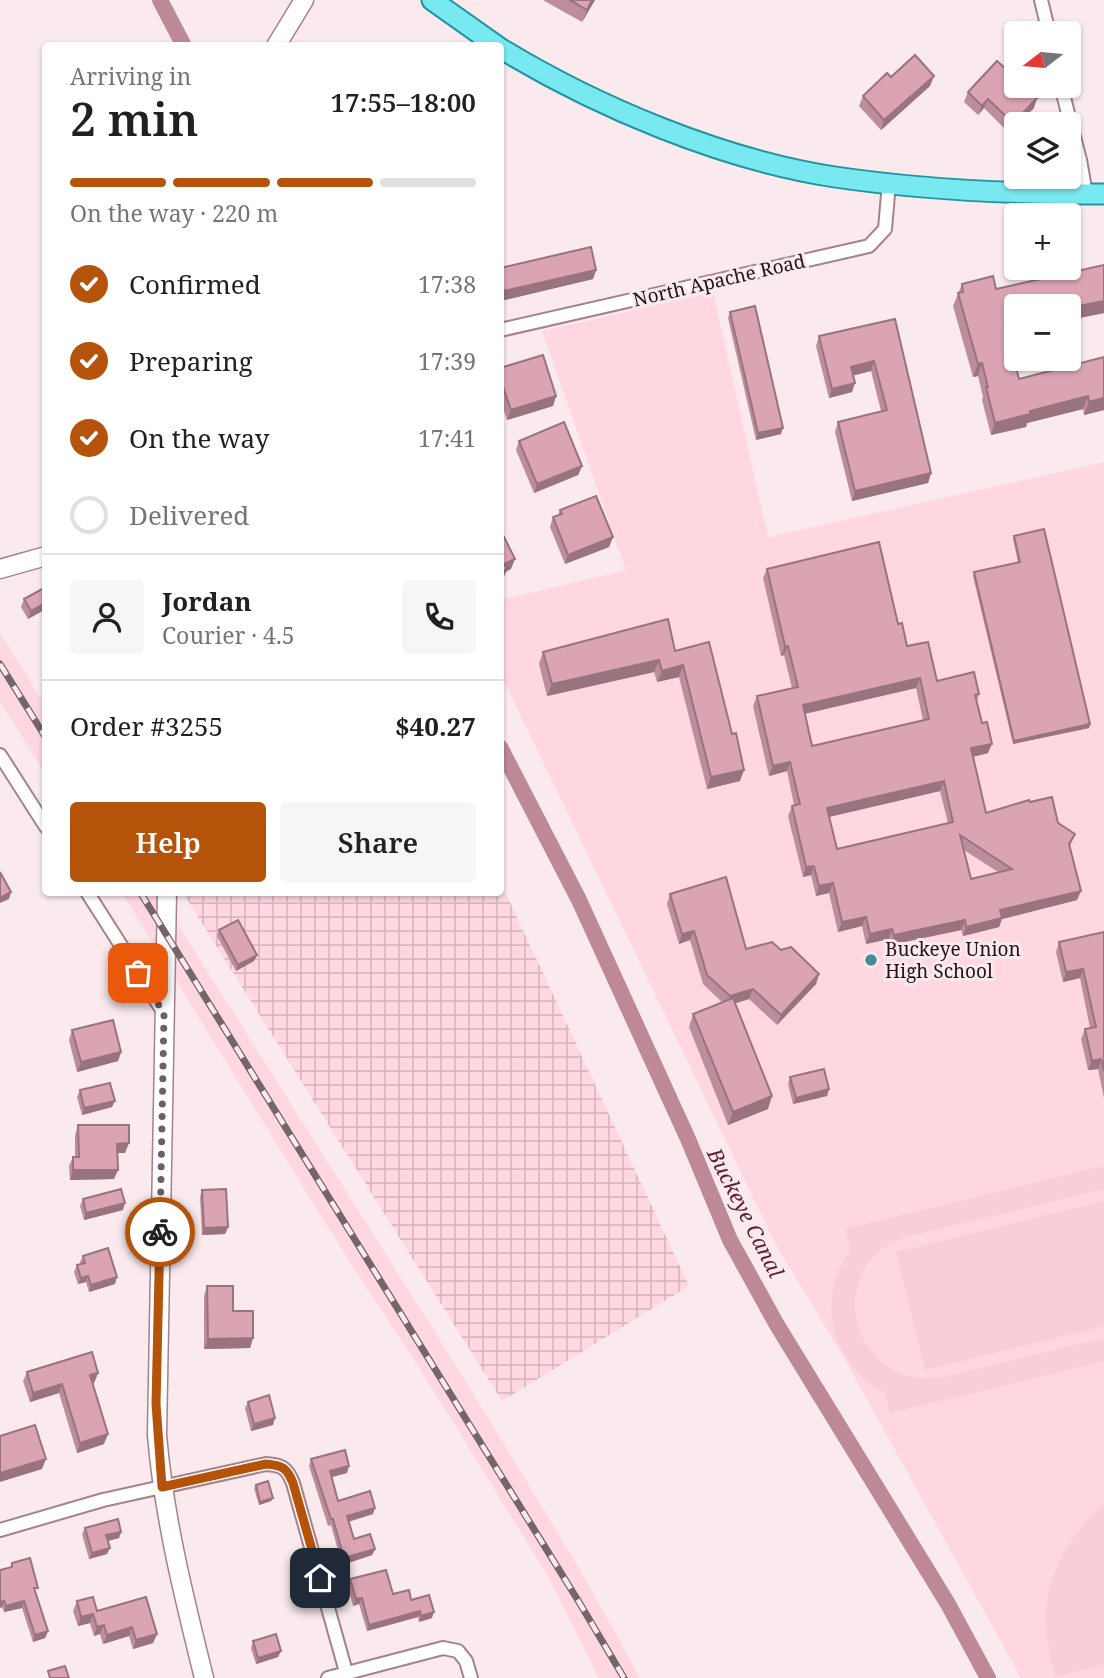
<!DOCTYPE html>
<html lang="en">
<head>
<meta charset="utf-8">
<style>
	body { margin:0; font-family:"Noto Serif",serif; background:#f6f6f6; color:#202124; height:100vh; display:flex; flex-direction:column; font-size:26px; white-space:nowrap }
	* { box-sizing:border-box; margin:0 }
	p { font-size:23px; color:#757577 }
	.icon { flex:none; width:38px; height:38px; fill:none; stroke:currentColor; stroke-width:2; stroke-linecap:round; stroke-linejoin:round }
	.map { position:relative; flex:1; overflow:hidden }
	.sheet { position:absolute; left:42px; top:42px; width:462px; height:854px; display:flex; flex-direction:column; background:#fff; border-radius:7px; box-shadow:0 2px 5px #0004 }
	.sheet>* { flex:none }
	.needle { width:46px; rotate:254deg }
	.controls { position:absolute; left:1004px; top:21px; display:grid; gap:14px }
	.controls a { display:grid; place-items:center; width:77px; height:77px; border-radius:7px; background:#fff; box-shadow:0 2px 5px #0004; font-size:35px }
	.pin { position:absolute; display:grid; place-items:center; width:60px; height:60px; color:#fff; margin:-30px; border-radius:14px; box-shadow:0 4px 10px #0006 }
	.courier { position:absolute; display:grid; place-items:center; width:70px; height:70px; margin:-35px; border:5px solid #b45309; border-radius:50%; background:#fff; color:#222; box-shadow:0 2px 9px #0007 }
	.overview em { font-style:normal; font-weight:600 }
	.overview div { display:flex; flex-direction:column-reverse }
	.overview { display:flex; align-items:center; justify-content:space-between; height:119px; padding:0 28px }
	h1 { font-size:46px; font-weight:600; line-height:52px }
	.bar { display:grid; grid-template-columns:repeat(4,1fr); gap:10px 7px; align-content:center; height:84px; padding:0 28px }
	.bar i { height:9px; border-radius:5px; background:#e0e0e0 }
	.bar .selected { background:#b45309 }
	.bar p { grid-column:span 4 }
	.line { display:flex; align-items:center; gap:18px; padding:0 28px; border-top:2px solid #e0e0e0 }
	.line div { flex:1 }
	.round { display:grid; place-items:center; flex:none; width:74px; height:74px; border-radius:7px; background:#f6f6f6 }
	ol { padding:0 28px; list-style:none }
	li { display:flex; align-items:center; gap:21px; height:77px }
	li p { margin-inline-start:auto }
	li .icon { padding:7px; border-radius:50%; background:#b45309; color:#fff; stroke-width:4 }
	li:last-child { color:#757577 }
	li i { width:38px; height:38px; border:4px solid #e0e0e0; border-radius:50% }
	.primary-button { display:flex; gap:14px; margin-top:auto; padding:14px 28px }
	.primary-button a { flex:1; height:80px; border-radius:7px; background:#b45309; color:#fff; font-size:28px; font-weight:600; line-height:80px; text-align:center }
	.primary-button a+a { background:#f6f6f6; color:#202124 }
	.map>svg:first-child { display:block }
	.built { fill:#fed7e1 }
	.industrial { fill:url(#industrial-grid) }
	.park { fill:#f9ced9 }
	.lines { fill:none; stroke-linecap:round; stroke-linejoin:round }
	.canal { stroke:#be8997; stroke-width:16 }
	.minor-casing { stroke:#a6818b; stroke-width:16 }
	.secondary-casing { stroke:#a6818b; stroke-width:21 }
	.primary-casing { stroke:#20959f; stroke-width:23 }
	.minor { stroke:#fff; stroke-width:12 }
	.secondary { stroke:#fff; stroke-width:18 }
	.primary { stroke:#79e9f1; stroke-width:19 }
	.rail-casing { stroke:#736569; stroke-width:7 }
	.rail { stroke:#faeaee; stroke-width:4.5; stroke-dasharray:13; stroke-linecap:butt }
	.wall { fill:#bc8d9a; fill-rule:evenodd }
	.shaded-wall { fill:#99737d }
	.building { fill:#dba4b3; stroke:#99737d; stroke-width:2; fill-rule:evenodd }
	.done { stroke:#6d5f63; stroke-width:7; stroke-dasharray:0 12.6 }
	.route { stroke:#b45309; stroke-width:9 }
	.poi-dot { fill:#468d93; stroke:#faeaee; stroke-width:2.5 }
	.labels { text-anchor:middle; stroke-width:6; stroke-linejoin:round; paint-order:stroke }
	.street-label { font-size:19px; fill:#211418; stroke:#faeaee }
	.poi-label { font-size:19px; fill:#211418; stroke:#faeaee; text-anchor:start }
	.water-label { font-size:21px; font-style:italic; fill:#5d1c34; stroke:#faeaee }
</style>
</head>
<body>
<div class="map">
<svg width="1104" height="1678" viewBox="0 0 1104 1678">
	<defs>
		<pattern id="industrial-grid" width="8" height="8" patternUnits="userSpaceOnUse" patternTransform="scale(1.75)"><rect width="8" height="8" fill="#fed7e1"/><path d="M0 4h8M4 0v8" fill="none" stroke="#d9b8c0"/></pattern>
	</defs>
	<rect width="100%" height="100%" fill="#faeaee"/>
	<g class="built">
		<path d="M713,292L768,537L1104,462V1678H1021L843,1356L776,1245L501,675V600L626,570L542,331Z"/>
		<path d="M0,633L45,705V773L0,702Z"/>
		<path d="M122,893H158L462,1375L582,1573L640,1678H599L549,1578L435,1393L334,1237Z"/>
	</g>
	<path class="industrial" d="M501,883L689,1286L502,1401L183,893L500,892Z"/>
	<g class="park">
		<path d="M1104,1166V1189L906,1237C819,1264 851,1394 944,1377L1104,1338V1361L890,1413L885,1392C848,1375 825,1331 833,1291C835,1280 838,1269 844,1260C845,1256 849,1254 850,1250C851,1245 846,1235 845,1229Z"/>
		<path d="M1104,1201V1326L925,1370L896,1252Z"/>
		<path d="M1104,1504V1664L1055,1677C1050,1657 1045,1633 1046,1612C1047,1572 1074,1530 1104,1504Z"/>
	</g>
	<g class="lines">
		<g class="canal">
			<path d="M160,0L184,46"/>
			<path d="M500,747L579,900L688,1139L730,1240L777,1325L948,1604L988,1678"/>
		</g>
		<defs>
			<g id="minor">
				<path d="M1041,0L1049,33"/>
				<path d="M1061,86L1080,160L1086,194"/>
				<path d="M500,330L869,246L885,229L889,183"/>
				<path d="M0,755L46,827"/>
				<path d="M87,892L164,1013"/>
				<path d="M0,1530L103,1500L266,1464C282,1465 287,1468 293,1483L346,1672"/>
				<path d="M328,1678L443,1648L458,1651L466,1661L471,1678"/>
			</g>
			<g id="secondary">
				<path d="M276,46L304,0"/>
				<path d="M0,569L46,556"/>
				<path d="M167,892L157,1435C164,1518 184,1597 204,1678"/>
			</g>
			<g id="primary">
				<path d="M432,0L497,46"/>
				<path d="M500,48C597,107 723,160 835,177C923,190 1014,194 1104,194"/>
			</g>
		</defs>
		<use href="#minor" class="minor-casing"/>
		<use href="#secondary" class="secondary-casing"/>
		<use href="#primary" class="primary-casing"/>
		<use href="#minor" class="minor"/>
		<use href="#secondary" class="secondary"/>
		<use href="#primary" class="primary"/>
		<defs>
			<g id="rail">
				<path d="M0,664L46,738"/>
				<path d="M140,892L579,1602L624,1678"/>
			</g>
		</defs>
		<use href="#rail" class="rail-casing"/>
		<use href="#rail" class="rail"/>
	</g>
	<g class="wall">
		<path d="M543,0H595L582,22Z"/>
		<path d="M891,77L930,86L881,130L859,106L863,96Z"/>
		<path d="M968,92L1034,108L1009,133L984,108L978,115L964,102Z"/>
		<path d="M500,268L596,270L593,279L501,301Z"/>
		<path d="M962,284L996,289L1104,313L1069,320V306H1017V334L1008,336L1019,379L1104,357V410L1084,415L1083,409L1027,423L1026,427L991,435L982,400L983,397L978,376L973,377L953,306Z"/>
		<path d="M730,312L781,434L756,440L728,318Z"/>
		<path d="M895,319L931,473L928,483L852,501L835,432L838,422L881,411L871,371L854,375L852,392L829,398L816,346L819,336Z"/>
		<path d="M500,368L556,396L553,406L507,420L500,399Z"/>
		<path d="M519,441L582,466L578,475L534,493L516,450Z"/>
		<path d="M560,510L613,537L609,547L565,564L550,527L553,517L558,515Z"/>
		<path d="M1014,536L1090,724L1089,728L1013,744L973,576L974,572L1018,562L1013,539Z"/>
		<path d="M767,569L898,624L907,646L937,681L979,694L977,701L988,753L973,757L986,813L1030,802L1075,834L1070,846L1077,900L1002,919L999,927L963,936L961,930L890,945L889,939L866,944L862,926L838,932L829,893L816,896L811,875L803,877L788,816L792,806L794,805L787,771L769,776L753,706L757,696L792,688L784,655L781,656L763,578ZM916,688L923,720L812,746L805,714ZM940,791L948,823L837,849L829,817ZM964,850L998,872L971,879Z"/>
		<path d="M46,587V613L44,610L28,619L21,607L24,599Z"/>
		<path d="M675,651L732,734L740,781L707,789L679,677L657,682L654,672L547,696L539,664L543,652Z"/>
		<path d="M670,894L746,949L781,950L819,974L816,984L777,1025L749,999L735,1003L768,1109L728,1125L689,1027L693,1014L723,1003L703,984L690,940L679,944L667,904Z"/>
		<path d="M219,930L257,955L254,961L236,971L217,936Z"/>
		<path d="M1104,932V1098L1098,1069L1088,1070L1081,1039L1085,1029L1090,1028L1080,978L1063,982L1056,952L1059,942Z"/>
		<path d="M72,1030L121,1052L118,1061L77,1072L69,1040Z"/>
		<path d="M790,1077L829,1089L827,1096L793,1104L788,1084Z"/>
		<path d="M80,1090L112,1107L82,1115L77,1097Z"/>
		<path d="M78,1125L125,1153H117L114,1179L70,1180L69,1166L73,1157H75V1135Z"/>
		<path d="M202,1190L228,1227L225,1234L202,1235L200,1197Z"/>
		<path d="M83,1199L123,1210L84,1220L80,1206Z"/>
		<path d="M83,1256L115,1284L89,1292L86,1282L78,1284L74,1272L77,1265L81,1264L80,1262Z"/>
		<path d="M207,1286L233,1311L253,1338L250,1348L204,1349V1296Z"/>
		<path d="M27,1372L98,1373L94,1383H92L104,1444L77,1453L59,1393L30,1402L23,1381Z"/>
		<path d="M248,1402L273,1425L251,1431L245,1408Z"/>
		<path d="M311,1459L347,1473L332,1477L338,1501L373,1514L349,1521L354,1539L375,1549L372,1555L342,1565L331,1525L328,1526L309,1466Z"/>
		<path d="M256,1485L271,1501L259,1505L254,1488Z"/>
		<path d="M85,1528L121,1532L119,1538L108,1541L107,1554L89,1559L82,1534Z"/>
		<path d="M12,1563L36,1593L48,1631L45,1638L33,1642L22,1608L4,1612L2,1607L0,1608V1570L10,1568Z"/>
		<path d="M350,1579L411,1600L432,1618L419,1622L418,1617L367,1631L359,1604L353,1606L348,1586Z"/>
		<path d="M77,1601L97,1611L157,1634L153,1643L133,1649L129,1636L103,1644L100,1634L94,1636L90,1623L78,1626L73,1611Z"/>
		<path d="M253,1641L278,1657L256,1664L251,1648Z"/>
	</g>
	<g class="shaded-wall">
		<path d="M592,0H595L582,22L587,10Z"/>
		<path d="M934,76L930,86L881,130L884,120Z"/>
		<path d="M1037,98L1034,108L1009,133L1013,123Z"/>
		<path d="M988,99L984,108L978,115L982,106Z"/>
		<path d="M596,270L593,279L501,301L504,291Z"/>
		<path d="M1104,301V313L1069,320V308Z"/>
		<path d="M1017,322V334L1001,338L1005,325Z"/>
		<path d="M874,361L871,371L848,377L851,367Z"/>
		<path d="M982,363L978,376L973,377L978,364Z"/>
		<path d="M855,383L852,392L829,398L832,389Z"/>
		<path d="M556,396L553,406L507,420L511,410Z"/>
		<path d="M1088,396L1083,409L1027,423L1026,427L991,435L995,423L1030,411Z"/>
		<path d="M1104,398V410L1084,415L1089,402Z"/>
		<path d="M783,428L781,434L756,440L758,433Z"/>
		<path d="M582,466L578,475L534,493L537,484Z"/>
		<path d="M931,473L928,483L852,501L855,491Z"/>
		<path d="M613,537L609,547L565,564L568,555Z"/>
		<path d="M515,559L511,569L506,572L503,579L500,580V572L504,564Z"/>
		<path d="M46,603L44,610L28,619L31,611Z"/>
		<path d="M785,646H788L784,655L781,656Z"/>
		<path d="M659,660L654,672L547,696L552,684Z"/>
		<path d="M683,665L679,677L657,682L662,671Z"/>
		<path d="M920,678L916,688L799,715L803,705Z"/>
		<path d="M1090,724L1089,728L1013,744L1014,741Z"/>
		<path d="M992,744L988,753L968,758L971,748Z"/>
		<path d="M790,762L787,771L769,776L773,766Z"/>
		<path d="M744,770L740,781L707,789L711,777Z"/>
		<path d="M944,781L940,791L824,818L827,808Z"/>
		<path d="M814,866L811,875L803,877L806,867Z"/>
		<path d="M833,883L829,893L816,896L819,886Z"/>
		<path d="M1081,891L1077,900L1002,919L999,927L963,936L966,927L1000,910Z"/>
		<path d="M11,892L9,899L0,903V898Z"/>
		<path d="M866,917L862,926L838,932L842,922Z"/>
		<path d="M965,920L961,930L890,945L894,935Z"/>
		<path d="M892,929L889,939L866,944L870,934Z"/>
		<path d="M694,931L690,940L679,944L682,934Z"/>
		<path d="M257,955L254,961L236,971L238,965Z"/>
		<path d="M1083,969L1080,978L1063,982L1066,972Z"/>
		<path d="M819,974L816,984L777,1025L781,1015Z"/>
		<path d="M753,989L749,999L727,1006L730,996Z"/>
		<path d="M121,1052L118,1061L77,1072L81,1062Z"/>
		<path d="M1101,1059L1098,1069L1088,1070L1092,1061Z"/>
		<path d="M829,1089L827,1096L793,1104L796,1098Z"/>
		<path d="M772,1096L768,1109L728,1125L733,1112Z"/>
		<path d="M115,1101L112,1107L82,1115L84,1108Z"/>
		<path d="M129,1143L125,1153H114L117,1144Z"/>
		<path d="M73,1170H118L114,1179L70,1180Z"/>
		<path d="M125,1203L123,1210L84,1220L86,1213Z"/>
		<path d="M228,1227L225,1234L202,1235L204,1228Z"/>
		<path d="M88,1276L86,1282L78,1284L81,1278Z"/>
		<path d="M117,1277L115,1284L89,1292L91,1285Z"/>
		<path d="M253,1338L250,1348L204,1349L208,1339Z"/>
		<path d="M98,1373L94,1383L86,1385L90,1375Z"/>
		<path d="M62,1384L59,1393L30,1402L33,1393Z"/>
		<path d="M275,1418L273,1425L251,1431L254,1424Z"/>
		<path d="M108,1434L104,1444L77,1453L80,1443Z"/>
		<path d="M46,1459L42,1469L0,1482V1473Z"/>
		<path d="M349,1466L347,1473L328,1478L330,1471Z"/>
		<path d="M273,1498L271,1501L259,1505L260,1502Z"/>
		<path d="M375,1508L373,1514L345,1523L347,1516Z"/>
		<path d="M121,1532L119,1538L104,1542L106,1535Z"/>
		<path d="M110,1548L107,1554L89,1559L92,1553Z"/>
		<path d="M375,1549L372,1555L342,1565L344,1558Z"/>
		<path d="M362,1598L359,1604L353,1606L356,1599Z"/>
		<path d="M4,1601L2,1607L0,1608V1602Z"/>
		<path d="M24,1601L22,1608L4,1612L6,1606Z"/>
		<path d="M420,1611L418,1617L367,1631L369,1625Z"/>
		<path d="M434,1612L432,1618L419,1622L421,1616Z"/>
		<path d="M93,1614L90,1623L78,1626L81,1617Z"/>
		<path d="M104,1625L100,1634L94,1636L97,1627Z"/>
		<path d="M132,1627L129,1636L103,1644L107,1635Z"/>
		<path d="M48,1631L45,1638L33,1642L35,1635Z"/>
		<path d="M157,1634L153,1643L133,1649L136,1640Z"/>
		<path d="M281,1651L278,1657L256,1664L258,1658Z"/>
	</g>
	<g class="building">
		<path d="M570,0H592L587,10Z"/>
		<path d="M915,55L934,76L884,120L863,96L887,73L891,77Z"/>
		<path d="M997,61L1017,79V86H1024L1037,98L1013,123L988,99L982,106L968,92Z"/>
		<path d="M591,247L596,270L504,291L500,276V268Z"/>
		<path d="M1104,265V301L1069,308V306H1017V322L1005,325L1019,379L1104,357V398L1089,402L1088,396L1030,411V414L995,423L986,387H988L982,363L978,364L958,293L963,292L962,284L993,276L996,289Z"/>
		<path d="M755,306L783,428L758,433L730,312Z"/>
		<path d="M895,319L931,473L855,491L838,422L887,410L874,361L851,367L855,383L832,389L819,336Z"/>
		<path d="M543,355L556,396L511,410L500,378V368Z"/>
		<path d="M564,422L582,466L537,484L519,441Z"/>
		<path d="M596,496L613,537L568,555L553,517L562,514L560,510Z"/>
		<path d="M500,529L515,559L504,564L507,569L500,572Z"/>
		<path d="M1044,529L1090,724L1014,741L974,572L1020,562L1014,536Z"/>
		<path d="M879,542L898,624L902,623L907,646L928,642L937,681L974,672L979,694L975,695L982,723L987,722L992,744L971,748L986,813L1029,800L1030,802L1052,797L1058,823L1075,834L1069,844L1081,891L1000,910L1002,918L966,927L965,920L894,935L892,929L870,934L866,917L842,922L833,883L819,886L814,866L806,867L792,806L800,804L790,762L773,766L757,696L798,687L788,646H785L767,569ZM920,678L929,719L812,746L803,705ZM944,781L953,822L837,849L827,808ZM960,835L1012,869L971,879Z"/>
		<path d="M46,587V603L31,611L24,599Z"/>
		<path d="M668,619L675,651L709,642L732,734L736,733L744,770L711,777L683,665L662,671L659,660L552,684L543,652Z"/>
		<path d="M0,872L11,892L0,898Z"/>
		<path d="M726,877L746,949L772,942L781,950L791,947L819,974L781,1015L753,989L730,996L707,975L694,931L682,934L670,894Z"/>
		<path d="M238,920L257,955L238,965L219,930Z"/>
		<path d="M1104,932V1071L1101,1059L1092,1061L1085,1029L1096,1027L1083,969L1066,972L1059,942Z"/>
		<path d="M733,998L772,1096L733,1112L693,1014Z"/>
		<path d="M113,1020L121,1052L81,1062L72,1030Z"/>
		<path d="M824,1069L829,1089L796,1098L790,1077Z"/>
		<path d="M110,1083L115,1101L84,1108L80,1090Z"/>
		<path d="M78,1125H129V1143L117,1144L118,1170H73V1157H79Z"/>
		<path d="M121,1189L125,1203L86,1213L83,1199Z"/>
		<path d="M226,1189L228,1227L204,1228L202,1190Z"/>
		<path d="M108,1248L117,1277L91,1285L88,1276L81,1278L77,1265L85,1263L83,1256Z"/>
		<path d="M207,1286H233V1311H253V1338L208,1339Z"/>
		<path d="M92,1352L98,1373L90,1375L108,1434L80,1443L62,1384L33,1393L27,1372Z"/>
		<path d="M269,1395L275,1418L254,1424L248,1402Z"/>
		<path d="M35,1425L46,1459L0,1473V1436Z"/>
		<path d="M345,1450L349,1466L330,1471L338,1501L370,1491L375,1508L347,1516L354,1539L370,1534L375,1549L344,1558L333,1519H331L311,1459Z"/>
		<path d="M268,1481L273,1498L260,1502L256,1485Z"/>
		<path d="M118,1519L121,1532L106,1535L110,1548L92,1553L85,1528Z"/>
		<path d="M30,1558L38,1588H34L48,1631L35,1635L24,1601L6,1606L4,1601L0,1602V1570L12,1567V1563Z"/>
		<path d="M386,1570L393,1594L409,1590L411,1600L429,1595L434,1612L421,1616L420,1611L369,1625L362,1598L356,1599L350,1579Z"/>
		<path d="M93,1597L97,1611L146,1597L157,1634L136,1640L132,1627L107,1635L104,1625L97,1627L93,1614L81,1617L77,1601Z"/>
		<path d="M276,1634L281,1651L258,1658L253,1641Z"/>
		<path d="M65,1666L69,1678H50L48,1671Z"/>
	</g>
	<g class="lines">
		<path class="done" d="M138,973L164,1013L160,1232"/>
		<path class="route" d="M160,1232L156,1404L162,1487L266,1464C282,1465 287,1468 293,1483L320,1578"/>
	</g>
	<circle class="poi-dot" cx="871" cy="960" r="7"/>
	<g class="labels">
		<g class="street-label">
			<text transform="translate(719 280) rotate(-13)" y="7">North Apache Road</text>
		</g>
		<g class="poi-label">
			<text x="885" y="956">Buckeye Union<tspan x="885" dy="22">High School</tspan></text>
		</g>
		<g class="water-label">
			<text transform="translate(745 1213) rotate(63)" y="7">Buckeye Canal</text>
		</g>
	</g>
</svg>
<div class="controls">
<a><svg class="needle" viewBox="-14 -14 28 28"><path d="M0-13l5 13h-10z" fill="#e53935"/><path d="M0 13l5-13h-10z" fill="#757577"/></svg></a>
<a><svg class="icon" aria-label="layers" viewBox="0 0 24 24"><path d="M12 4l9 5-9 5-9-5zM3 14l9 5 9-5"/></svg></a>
<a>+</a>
<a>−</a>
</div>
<div class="pin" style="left:138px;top:973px;background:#ea580c"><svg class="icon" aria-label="bag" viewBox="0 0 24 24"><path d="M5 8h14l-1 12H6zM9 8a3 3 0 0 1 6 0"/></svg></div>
<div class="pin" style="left:320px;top:1578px;background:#1f2937"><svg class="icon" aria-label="home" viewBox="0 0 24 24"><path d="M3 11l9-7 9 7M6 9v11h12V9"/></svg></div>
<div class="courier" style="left:160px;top:1232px"><svg class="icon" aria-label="bike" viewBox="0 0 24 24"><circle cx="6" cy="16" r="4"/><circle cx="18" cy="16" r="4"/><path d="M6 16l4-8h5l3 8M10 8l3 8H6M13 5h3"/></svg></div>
<section class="sheet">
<div class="overview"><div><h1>2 min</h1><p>Arriving in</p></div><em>17:55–18:00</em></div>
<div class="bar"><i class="selected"></i><i class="selected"></i><i class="selected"></i><i></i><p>On the way · 220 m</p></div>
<ol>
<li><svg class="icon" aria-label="check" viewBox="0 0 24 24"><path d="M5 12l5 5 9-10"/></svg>Confirmed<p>17:38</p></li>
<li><svg class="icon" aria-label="check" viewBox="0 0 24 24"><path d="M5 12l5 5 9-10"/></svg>Preparing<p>17:39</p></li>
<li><svg class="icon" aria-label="check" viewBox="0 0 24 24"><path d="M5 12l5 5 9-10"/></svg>On the way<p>17:41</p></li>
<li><i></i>Delivered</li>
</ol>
<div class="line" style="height:126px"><a class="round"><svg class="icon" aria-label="person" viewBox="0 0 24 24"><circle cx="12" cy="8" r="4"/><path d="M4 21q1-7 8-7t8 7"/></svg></a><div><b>Jordan</b><p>Courier · 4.5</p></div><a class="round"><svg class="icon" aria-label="phone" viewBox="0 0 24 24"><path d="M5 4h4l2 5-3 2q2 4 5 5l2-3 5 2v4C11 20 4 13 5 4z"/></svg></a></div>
<div class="line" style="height:91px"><div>Order #3255</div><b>$40.27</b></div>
<div class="primary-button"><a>Help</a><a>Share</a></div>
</section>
</div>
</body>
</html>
